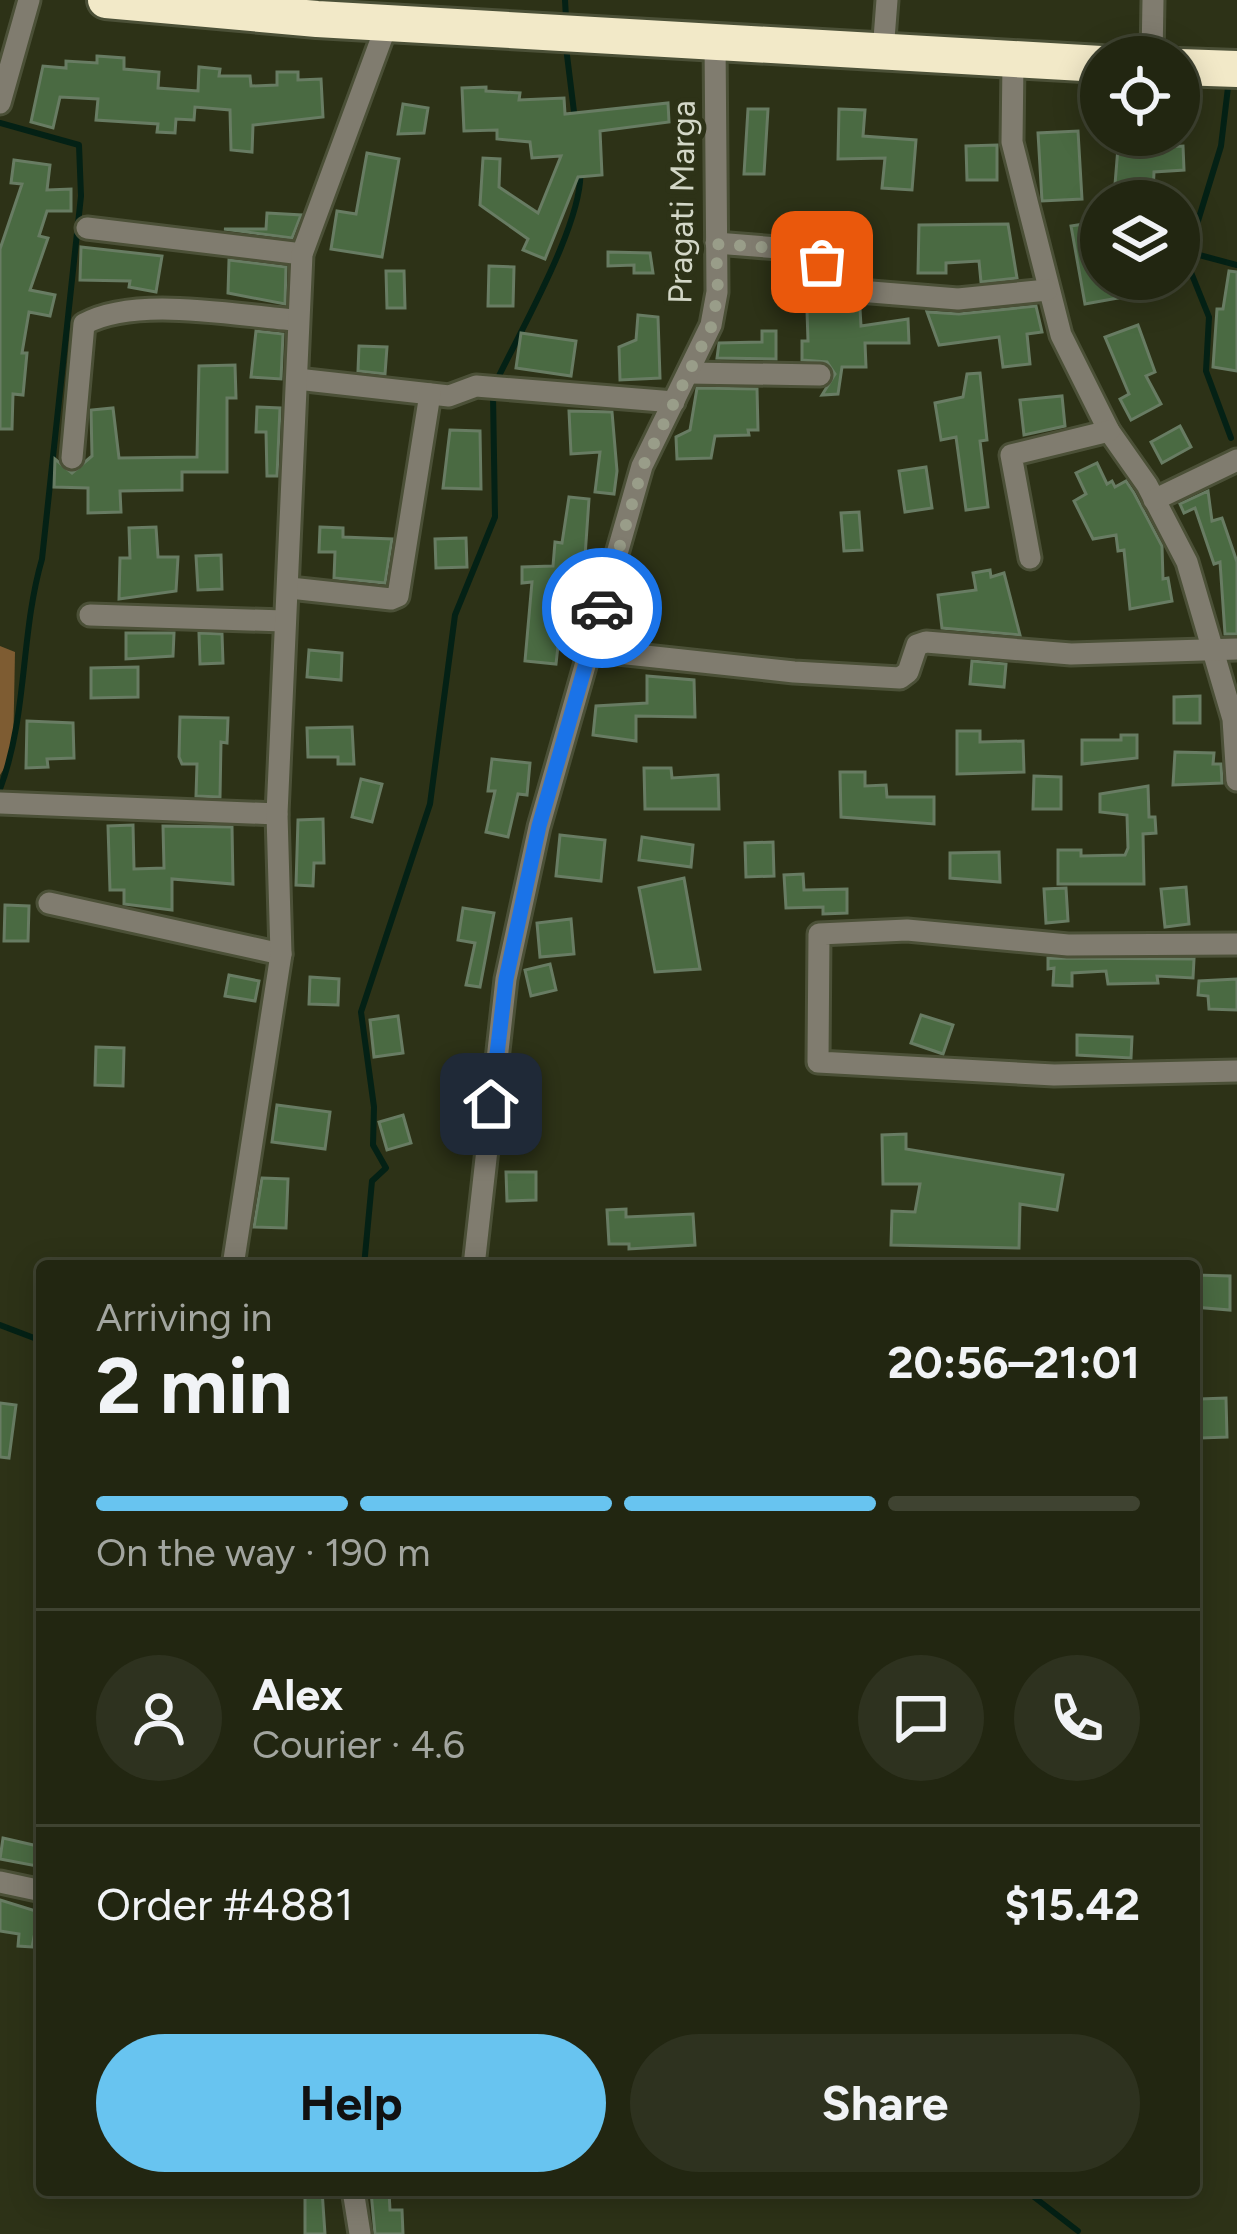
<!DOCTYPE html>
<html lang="en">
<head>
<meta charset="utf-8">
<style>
	body { margin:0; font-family:Figtree,sans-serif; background:#2e321f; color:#f1f3f6; height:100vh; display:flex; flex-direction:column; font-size:45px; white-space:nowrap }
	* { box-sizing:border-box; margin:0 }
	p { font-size:39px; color:#a2a59f }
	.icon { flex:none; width:66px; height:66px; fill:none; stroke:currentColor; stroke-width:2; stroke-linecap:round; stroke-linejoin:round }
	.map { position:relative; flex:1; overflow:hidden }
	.details { position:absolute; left:36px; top:1260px; width:1164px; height:936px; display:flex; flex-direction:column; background:#222611; border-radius:12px; box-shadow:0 6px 30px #0003,0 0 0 3px #3f4331 }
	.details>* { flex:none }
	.buttons { position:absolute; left:1080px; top:36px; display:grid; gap:24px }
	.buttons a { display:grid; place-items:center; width:120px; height:120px; border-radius:50%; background:#222611; box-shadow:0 6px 30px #0003,0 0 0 3px #3f4331; font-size:60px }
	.pin { position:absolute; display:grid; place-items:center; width:102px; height:102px; color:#fff; margin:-51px; border-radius:24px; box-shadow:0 6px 18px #0006 }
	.courier { position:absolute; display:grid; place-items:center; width:120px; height:120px; margin:-60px; border:9px solid #1a73e8; border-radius:50%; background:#fff; color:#222; box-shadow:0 3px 15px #0007 }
	.summary em { font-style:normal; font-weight:700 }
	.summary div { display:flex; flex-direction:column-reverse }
	.summary { display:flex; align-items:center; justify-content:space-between; height:204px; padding:0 60px }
	h1 { font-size:78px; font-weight:700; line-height:90px }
	.bar { display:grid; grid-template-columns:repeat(4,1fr); gap:18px 12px; align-content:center; height:144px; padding:0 60px }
	.bar i { height:15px; border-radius:9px; background:#3f4331 }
	.bar .current { background:#68c4f0 }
	.bar p { grid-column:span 4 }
	.line { display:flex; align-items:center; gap:30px; padding:0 60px; border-top:3px solid #3f4331 }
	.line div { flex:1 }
	.round { display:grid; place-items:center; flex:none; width:126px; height:126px; border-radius:63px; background:#2e321f }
	.button { display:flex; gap:24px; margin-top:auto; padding:24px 60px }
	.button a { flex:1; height:138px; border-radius:72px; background:#68c4f0; color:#111; font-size:48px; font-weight:700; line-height:138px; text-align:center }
	.button a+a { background:#2e321f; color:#f1f3f6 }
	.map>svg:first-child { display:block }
	.forest { fill:#7e5c32 }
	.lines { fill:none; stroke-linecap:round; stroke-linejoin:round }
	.stream { stroke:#042115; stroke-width:6 }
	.building { fill:#4a6a42; stroke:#687c63; stroke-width:3 }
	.street-casing { stroke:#4b5037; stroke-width:27 }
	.highway-casing { stroke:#4b5037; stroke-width:42 }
	.street { stroke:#807c6f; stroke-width:21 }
	.highway { stroke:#f2e9c8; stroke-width:36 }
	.done { stroke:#999d89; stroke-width:12; stroke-dasharray:0 21.6 }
	.route { stroke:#1a73e8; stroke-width:15 }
	.labels { text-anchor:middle; stroke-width:10; stroke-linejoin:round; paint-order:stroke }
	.street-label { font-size:33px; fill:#d3d7c7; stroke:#2d3217 }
</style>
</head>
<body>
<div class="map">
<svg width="1237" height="2234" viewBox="0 0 1237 2234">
	<rect width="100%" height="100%" fill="#2d3217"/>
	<path class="forest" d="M0,646L15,652L13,754L0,775Z"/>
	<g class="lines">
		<g class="stream">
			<path d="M565,0L566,18"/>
			<path d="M566,47L575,120"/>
			<path d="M1229,79L1221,146L1186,260L1209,317L1206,371L1231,438"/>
			<path d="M0,123L79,145L81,196L42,559C20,635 28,714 0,789"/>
			<path d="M1188,252L1237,265"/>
			<path d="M496,382C519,333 586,218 580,168"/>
			<path d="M364,1266L372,1181L386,1168L373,1145L374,1107L361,1012L430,804L455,615L495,517L493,395"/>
			<path d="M0,1325L42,1341"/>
			<path d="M1025,2190L1078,2231"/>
		</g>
	</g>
	<g class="building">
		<path d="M97,56L124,58V69L159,72L158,88L198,91L199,67L220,69L219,76H250L251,86L277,85V72H298V80L321,79L323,117L253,125L252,152L231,150L230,110L195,107L194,120L176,119L175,133L157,132L158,124L96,120L98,99L60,97L53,128L31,122L43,66L66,68V61L97,63Z"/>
		<path d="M486,87V91L520,93L519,100L564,98L565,114L668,103L669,122L600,131L602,175L578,177L545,259L523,250L528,239L480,205L483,158L500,159L499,187L538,213L561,156L532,158L530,142L497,139V130L464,131L462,88Z"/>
		<path d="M403,104L428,108L424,133L398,134Z"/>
		<path d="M748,109H768L764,174H744Z"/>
		<path d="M839,109L865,110L863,136L916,140L912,190L882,188L885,158L838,159Z"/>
		<path d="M1078,131L1082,199L1042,201L1038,133Z"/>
		<path d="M1119,135H1151L1150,148L1183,146L1184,170L1154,172L1153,195L1114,197Z"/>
		<path d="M997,145V180H967L966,146Z"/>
		<path d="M367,153L399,159L382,257L331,249L337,211L356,214Z"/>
		<path d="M14,160L50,165L47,190L71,189V211H47L39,236L48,238L30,290L55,295L50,316L29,312L22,353H27L23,395L13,394L12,429H0V249L22,184L11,183Z"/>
		<path d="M267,213L301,215L292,238L224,229H266Z"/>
		<path d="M1097,222L1101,279H1115L1118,298L1085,304L1071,226Z"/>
		<path d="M1008,224L1017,278L981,282L979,261L946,263V273H918L919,225Z"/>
		<path d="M81,247L162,256L156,292L129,287L130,281L80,280Z"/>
		<path d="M608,252L650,253L653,273H634V265L608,266Z"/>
		<path d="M229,260L286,267L285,304L228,293Z"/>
		<path d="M489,266L514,267L513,306H488Z"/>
		<path d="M386,271H404L405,308H387Z"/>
		<path d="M1229,271L1237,272V371L1213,367L1217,309H1223Z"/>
		<path d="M1036,306L1042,332L1027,334L1030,364L1003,367L999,337L939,345L927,312L959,314Z"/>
		<path d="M860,309L861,326L908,319L909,343H865L866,367H842L838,394L822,395L835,374L827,362L802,360V341H808L807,311Z"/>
		<path d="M638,315L658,317L660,378L620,380L619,347L636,340Z"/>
		<path d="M1138,325L1155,372L1146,376L1161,404L1131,420L1120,399L1129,394L1105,337Z"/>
		<path d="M256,331L283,334L281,379L251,377Z"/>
		<path d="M762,331H776V359L717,358L719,343L762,342Z"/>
		<path d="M521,333L576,341L571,376L516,368Z"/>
		<path d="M359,346L387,347L385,374L358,371Z"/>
		<path d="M235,365L236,398H227V472H182V490L120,491L121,512L88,513V488L54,487L55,459L72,473L92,456L91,410L113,408L119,458L197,457L199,366Z"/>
		<path d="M980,373L987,440L980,441L988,507L966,510L956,437L941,440L935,403L963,397L967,374Z"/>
		<path d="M697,388L757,389L758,430H748L749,435L715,436L711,458L677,459L676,437L690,430Z"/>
		<path d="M1062,396L1065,426L1024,435L1020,400Z"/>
		<path d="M257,407L280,408L277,476H267L266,432H256Z"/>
		<path d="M569,411L612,412L617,471L614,494L595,492L600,452L571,454Z"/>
		<path d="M1180,426L1191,447L1162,463L1151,442Z"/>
		<path d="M450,430L480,431L481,489L443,488Z"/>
		<path d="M1097,463L1107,484L1112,481L1115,487L1126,481L1134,493L1162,546L1163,579L1168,578L1172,601L1130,609L1124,550L1118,551L1116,535L1093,539L1074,501L1086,494L1076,473Z"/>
		<path d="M926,467L932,508L905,512L899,471Z"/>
		<path d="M1208,491L1212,521L1222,518L1237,562V634H1225L1220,562L1214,564L1195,508L1184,513L1180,504Z"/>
		<path d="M569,497L589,499L582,600L570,599L566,638L559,637L556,664L525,661L532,582L522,583V567L553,566L555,542L562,543Z"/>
		<path d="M859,512L862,550L844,551L841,513Z"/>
		<path d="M156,527L158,557H178L176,591L119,599L120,558H130L129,528Z"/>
		<path d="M320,527L343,528V537L392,539L385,583L334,578L335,552H319Z"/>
		<path d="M466,538L467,567L436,568L435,539Z"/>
		<path d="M221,555L222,589L198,590L196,556Z"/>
		<path d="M990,570L991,577L1004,573L1020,635L942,628L938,595L976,590L973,573Z"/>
		<path d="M126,633H174L173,656L126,659Z"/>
		<path d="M199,633L222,634L223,663L200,664Z"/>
		<path d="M309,650L342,653L341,680L307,677Z"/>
		<path d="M972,661L1006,664L1004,687L970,684Z"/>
		<path d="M138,667V697L91,698V668Z"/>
		<path d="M647,676L694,680L695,717L636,716V741L593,735L596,706L647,703Z"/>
		<path d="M1200,696V723H1174V697Z"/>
		<path d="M180,717L228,718L227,743L221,742L220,797L196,796L197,764H182L179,757Z"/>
		<path d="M27,721L73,723L74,758L47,759L48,767L26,768Z"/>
		<path d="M352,727L354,764H338V757H308L307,728Z"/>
		<path d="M957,731H980V742L1023,741L1024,772L957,774Z"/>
		<path d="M1121,735H1137V758L1082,764V740H1121Z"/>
		<path d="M1175,752L1214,753L1213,764H1221L1222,783L1173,785Z"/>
		<path d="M492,759L530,763L527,795L518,794L508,837L486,832L495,791H488Z"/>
		<path d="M644,768H671L672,778L718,775L719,809H645Z"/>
		<path d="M840,772H865V786L886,785L887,797H934V824L841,817Z"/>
		<path d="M1034,776L1061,777V809H1033Z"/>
		<path d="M361,779L382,784L372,822L352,817Z"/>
		<path d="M1148,786L1149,817H1155L1156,833L1143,834L1144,884H1058V850H1081V856L1125,855L1128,848L1127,815L1100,812V794Z"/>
		<path d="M323,819L324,863H314L313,886L296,885L298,820Z"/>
		<path d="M133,825L134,869L164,868L163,826L232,827L233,884L172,879V910L124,904V890H110L108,826Z"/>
		<path d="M560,835L605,840L601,881L556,876Z"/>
		<path d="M642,837L693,845L691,867L639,860Z"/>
		<path d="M773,842L774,876L746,877L745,843Z"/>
		<path d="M999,852L1000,882L950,878V853Z"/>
		<path d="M803,874L804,890L847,889V913L823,914V907L786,908L784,875Z"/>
		<path d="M684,878L700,969L655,972L639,888Z"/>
		<path d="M1186,887L1189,924L1165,927L1161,889Z"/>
		<path d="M1066,888L1068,921L1046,923L1044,889Z"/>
		<path d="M5,905L29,906L28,941H4Z"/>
		<path d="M463,908L494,913L480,987L466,985L475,943L458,940Z"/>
		<path d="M571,919L574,954L540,957L537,923Z"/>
		<path d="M1048,958L1194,959L1193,978L1157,976L1158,983L1108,984L1106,971L1072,973V986L1053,985L1054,968L1048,969Z"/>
		<path d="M550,964L556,990L531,996L525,970Z"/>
		<path d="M229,975L259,981L255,1001L225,996Z"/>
		<path d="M310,977L339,979L338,1005L309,1004Z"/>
		<path d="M1237,979V1010L1209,1009L1208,996L1198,995L1199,981Z"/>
		<path d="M921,1015L953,1025L943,1054L911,1043Z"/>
		<path d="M398,1016L403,1053L374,1057L370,1020Z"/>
		<path d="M1077,1035L1132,1037L1131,1058L1077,1055Z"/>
		<path d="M96,1047L124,1048L123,1086L95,1085Z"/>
		<path d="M277,1105L330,1112L325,1149L272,1142Z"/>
		<path d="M403,1115L411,1143L387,1150L379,1122Z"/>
		<path d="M906,1134V1149L1063,1175L1057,1210L1020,1204L1019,1248L891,1245L892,1211L915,1212L920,1184H883L882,1135Z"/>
		<path d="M506,1172H536V1200L507,1201Z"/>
		<path d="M262,1178L288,1179L286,1228L254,1227Z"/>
		<path d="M626,1209V1217L693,1214L695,1245L629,1249V1244H609L607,1210Z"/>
		<path d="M1194,1275L1230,1276V1310L1194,1307Z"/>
		<path d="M1226,1398L1227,1437L1201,1438L1200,1399Z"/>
		<path d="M0,1403L16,1405L9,1458L0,1457Z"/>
		<path d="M3,1838L42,1847V1867L0,1859Z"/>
		<path d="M0,1900L39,1912L32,1947L18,1946L19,1934L0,1931Z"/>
		<path d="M305,2190H322L325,2234H305Z"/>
		<path d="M371,2192H389L390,2210H402L403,2234H375Z"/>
	</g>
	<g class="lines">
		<defs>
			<g id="street">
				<path d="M883,52L887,0"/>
				<path d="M1152,57L1153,0"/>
				<path d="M1013,62L1012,142L1061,335L1109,431L1147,485L1187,562L1233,719L1237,780"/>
				<path d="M0,103L29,0"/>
				<path d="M87,228L302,254"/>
				<path d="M716,243L791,249L822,262L834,289L958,299L1047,290"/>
				<path d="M688,373L820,375"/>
				<path d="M297,379L449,396L476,386L674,402"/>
				<path d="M72,458L84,324C136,295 237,316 296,320"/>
				<path d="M1154,500L1237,460"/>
				<path d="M1030,558L1011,455L1109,431"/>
				<path d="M290,588L391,599L398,596L430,394"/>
				<path d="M90,615L284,621"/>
				<path d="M590,650L794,672L900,678L908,672L917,645L926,642L1071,654L1237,649"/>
				<path d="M0,803L277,814"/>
				<path d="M49,903L281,954"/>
				<path d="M1237,944L1068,945L907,930L819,934L818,1062L1054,1075L1237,1071"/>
				<path d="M233,1266L281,954L277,814L302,254L388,21"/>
				<path d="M474,1266L506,979L539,827L642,466L711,325L717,292L715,39"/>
				<path d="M0,1882L42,1891"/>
				<path d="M353,2190L360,2234"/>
			</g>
			<g id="highway">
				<path d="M106,0L317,19L1101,64"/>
				<path d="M1179,67L1237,69"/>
			</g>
		</defs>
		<use href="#street" class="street-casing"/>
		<use href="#highway" class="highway-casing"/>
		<use href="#street" class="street"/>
		<use href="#highway" class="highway"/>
	</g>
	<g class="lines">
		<path class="done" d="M602,608L643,466L712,325L718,292L716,244L791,249L822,262"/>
		<path class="route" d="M491,1104L506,979L539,826L602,608"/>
	</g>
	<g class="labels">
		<g class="street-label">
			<text transform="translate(681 202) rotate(-89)" y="12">Pragati Marga</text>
		</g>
	</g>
</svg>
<div class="buttons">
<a><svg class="icon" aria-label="locate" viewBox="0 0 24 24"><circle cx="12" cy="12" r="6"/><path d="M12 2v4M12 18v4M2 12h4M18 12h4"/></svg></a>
<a><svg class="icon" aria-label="layers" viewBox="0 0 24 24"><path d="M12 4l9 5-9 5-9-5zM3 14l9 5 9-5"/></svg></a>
</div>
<div class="pin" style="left:822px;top:262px;background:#ea580c"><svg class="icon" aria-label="bag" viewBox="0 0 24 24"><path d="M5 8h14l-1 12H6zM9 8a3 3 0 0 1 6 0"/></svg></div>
<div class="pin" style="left:491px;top:1104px;background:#1f2937"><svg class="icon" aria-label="home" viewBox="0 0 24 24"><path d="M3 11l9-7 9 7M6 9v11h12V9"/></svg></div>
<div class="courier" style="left:602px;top:608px"><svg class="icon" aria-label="car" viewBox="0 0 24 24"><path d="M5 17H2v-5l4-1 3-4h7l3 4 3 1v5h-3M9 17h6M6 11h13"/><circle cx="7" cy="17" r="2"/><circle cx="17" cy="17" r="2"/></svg></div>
<section class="details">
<div class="summary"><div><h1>2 min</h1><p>Arriving in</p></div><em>20:56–21:01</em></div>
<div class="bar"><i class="current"></i><i class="current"></i><i class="current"></i><i></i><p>On the way · 190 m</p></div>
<div class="line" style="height:216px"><a class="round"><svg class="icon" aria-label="person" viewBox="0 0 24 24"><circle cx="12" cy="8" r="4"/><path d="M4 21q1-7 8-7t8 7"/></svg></a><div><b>Alex</b><p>Courier · 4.6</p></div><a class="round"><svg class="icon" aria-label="chat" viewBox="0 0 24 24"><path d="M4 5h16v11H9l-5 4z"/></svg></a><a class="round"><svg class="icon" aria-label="phone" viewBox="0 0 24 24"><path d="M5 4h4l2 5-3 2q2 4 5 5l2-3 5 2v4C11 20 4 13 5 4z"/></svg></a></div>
<div class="line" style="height:156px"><div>Order #4881</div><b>$15.42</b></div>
<div class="button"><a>Help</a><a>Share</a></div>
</section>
</div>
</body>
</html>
